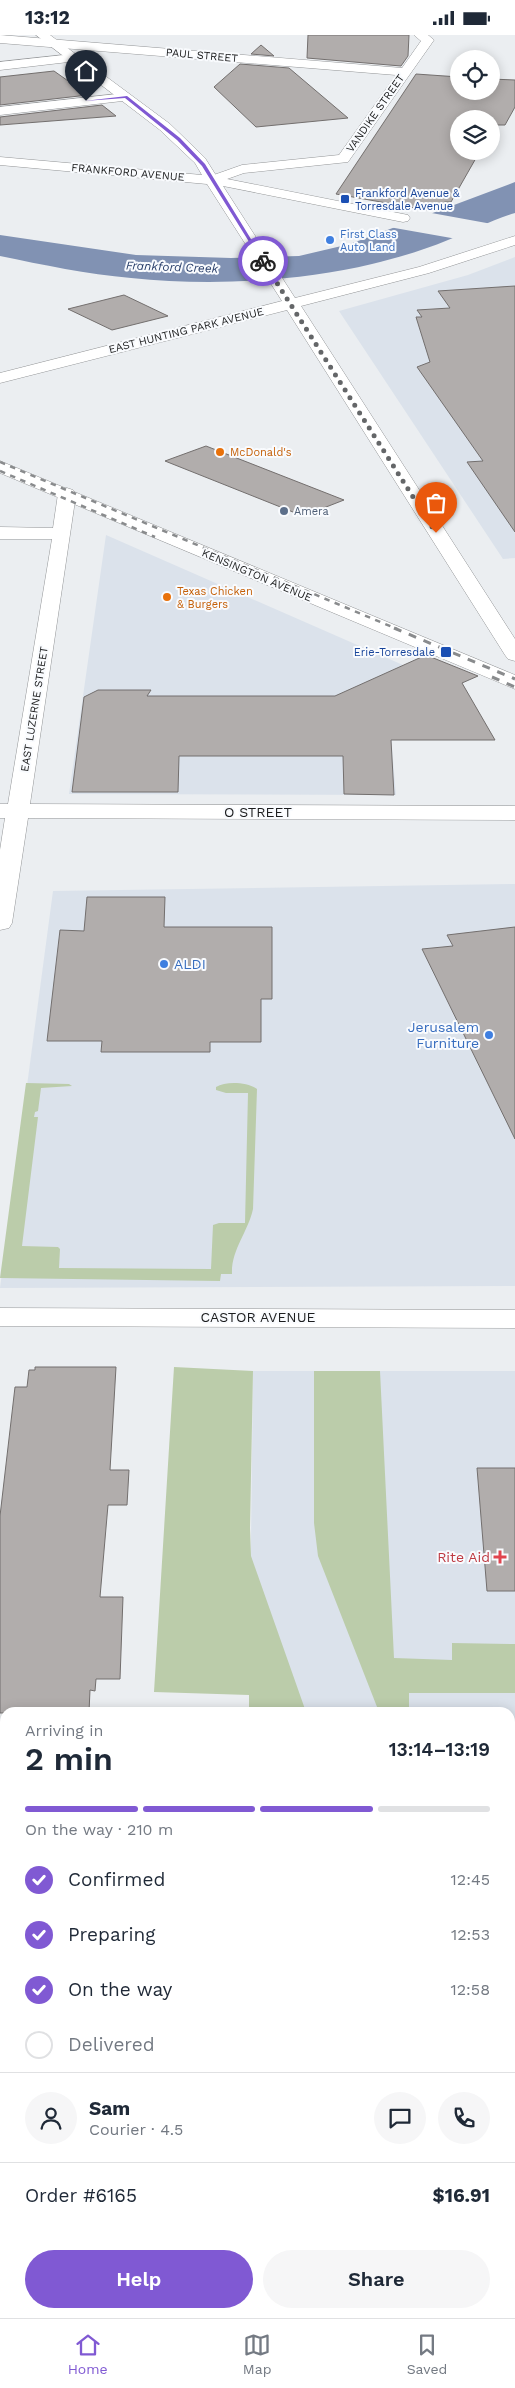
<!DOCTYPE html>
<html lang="en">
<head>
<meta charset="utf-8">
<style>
	body { margin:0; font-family:"Work Sans",sans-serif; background:#f6f6f7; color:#1f2937; height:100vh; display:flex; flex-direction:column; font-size:19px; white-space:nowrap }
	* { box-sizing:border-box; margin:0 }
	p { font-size:16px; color:#747a83 }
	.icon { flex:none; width:28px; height:28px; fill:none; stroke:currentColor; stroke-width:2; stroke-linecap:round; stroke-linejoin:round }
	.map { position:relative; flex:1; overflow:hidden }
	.panel { position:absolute; left:0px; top:1672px; width:515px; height:611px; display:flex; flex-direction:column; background:#fff; border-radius:15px 15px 0 0; box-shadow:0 2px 12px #0003 }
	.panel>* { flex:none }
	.buttons { position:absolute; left:450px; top:15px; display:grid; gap:10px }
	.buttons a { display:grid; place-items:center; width:50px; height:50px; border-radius:50%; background:#fff; box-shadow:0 2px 12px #0003; font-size:25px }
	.pin { position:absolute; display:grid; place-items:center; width:42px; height:42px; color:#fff; margin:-51px -21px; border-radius:50% 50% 50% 0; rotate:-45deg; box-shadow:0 0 5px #0007 }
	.pin .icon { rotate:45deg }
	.courier { position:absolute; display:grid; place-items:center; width:50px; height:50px; margin:-25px; border:4px solid #8059d3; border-radius:50%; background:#fff; color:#222; box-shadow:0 1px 6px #0007 }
	.headline em { font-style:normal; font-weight:600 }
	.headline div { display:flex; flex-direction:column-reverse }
	.headline { display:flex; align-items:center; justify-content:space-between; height:85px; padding:0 25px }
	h1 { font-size:32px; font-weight:600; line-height:38px }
	.bar { display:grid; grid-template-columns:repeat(4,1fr); gap:8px 5px; align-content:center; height:60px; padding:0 25px }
	.bar i { height:6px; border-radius:4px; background:#e0e1e3 }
	.bar .selected { background:#8059d3 }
	.bar p { grid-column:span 4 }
	.line { display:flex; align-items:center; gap:12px; padding:0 25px; border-top:1px solid #e0e1e3 }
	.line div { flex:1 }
	.round { display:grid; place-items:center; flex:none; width:52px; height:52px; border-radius:26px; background:#f6f6f7 }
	ol { padding:0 25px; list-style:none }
	li { display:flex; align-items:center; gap:15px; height:55px }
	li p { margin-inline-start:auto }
	li .icon { padding:5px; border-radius:50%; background:#8059d3; color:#fff; stroke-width:4 }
	li:last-child { color:#747a83 }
	li i { width:28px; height:28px; border:2px solid #e0e1e3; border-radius:50% }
	.primary-button { display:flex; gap:10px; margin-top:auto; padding:10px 25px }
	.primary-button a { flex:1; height:58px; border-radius:30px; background:#8059d3; color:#fff; font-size:20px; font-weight:600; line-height:58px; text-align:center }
	.primary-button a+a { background:#f6f6f7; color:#1f2937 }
	.status { display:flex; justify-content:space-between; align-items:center; height:35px; padding:0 25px; background:#fff; direction:ltr }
	.status svg { height:14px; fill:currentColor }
	.tabs { display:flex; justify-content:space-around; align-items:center; height:70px; border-top:1px solid #e0e1e3; background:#fff; font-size:14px; color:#747a83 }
	.tabs a { display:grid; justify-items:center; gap:2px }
	.tabs .selected { color:#8059d3 }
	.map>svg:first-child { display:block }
	.built { fill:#dbe2eb }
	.green { fill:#bca }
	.water { fill:#8192b3 }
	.pier { fill:#ebeef1 }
	.building { fill:#b1adac; stroke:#736f6e }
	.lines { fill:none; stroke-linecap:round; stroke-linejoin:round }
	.minor-casing { stroke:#939597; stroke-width:1 }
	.tertiary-casing { stroke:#939597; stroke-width:1 }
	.secondary-casing { stroke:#939597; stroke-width:1 }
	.primary-casing { stroke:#939597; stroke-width:1 }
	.minor { fill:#fff; fill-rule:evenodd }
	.tertiary { fill:#fff; fill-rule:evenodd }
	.secondary { fill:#fff; fill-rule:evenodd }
	.primary { fill:#fff; fill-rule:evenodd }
	.rail-far1 { stroke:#898b8d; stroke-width:2.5; stroke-dasharray:5.5 5.5; stroke-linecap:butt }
	.rail { stroke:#898b8d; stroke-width:3; stroke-dasharray:8 8; stroke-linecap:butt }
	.route { fill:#8059d3 }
	.done { stroke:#646668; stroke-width:5; stroke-dasharray:0 9 }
	.transit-dot { fill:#1a4fb4; stroke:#f9fbfe; stroke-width:2 }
	.shop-dot { fill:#3f7fe0; stroke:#f9fbfe; stroke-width:2 }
	.food-dot { fill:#e8710a; stroke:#f9fbfe; stroke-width:2 }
	.service-dot { fill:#5c6f8a; stroke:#f9fbfe; stroke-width:2 }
	.health-dot { fill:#e0444e; stroke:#f9fbfe; stroke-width:2 }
	.labels { text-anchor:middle; stroke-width:4; stroke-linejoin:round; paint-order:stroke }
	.far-street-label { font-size:11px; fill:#1c1d1e; stroke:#f9fbfe }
	.far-transit-label { font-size:11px; fill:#164399; stroke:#f9fbfe; text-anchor:start }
	.far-shop-label { font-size:11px; fill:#366cbe; stroke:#f9fbfe; text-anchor:start }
	.far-food-label { font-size:11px; fill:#c56008; stroke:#f9fbfe; text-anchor:start }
	.far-service-label { font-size:11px; fill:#4e5e75; stroke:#f9fbfe; text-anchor:start }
	.far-water-label { font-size:12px; font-style:italic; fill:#253b67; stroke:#f9fbfe }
	.street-label { font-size:14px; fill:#1c1d1e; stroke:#f9fbfe }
	.shop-label { font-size:14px; fill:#366cbe; stroke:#f9fbfe; text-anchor:start }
	.health-label { font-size:14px; fill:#be3a42; stroke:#f9fbfe; text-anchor:end }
</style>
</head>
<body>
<div class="status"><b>13:12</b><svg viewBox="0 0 49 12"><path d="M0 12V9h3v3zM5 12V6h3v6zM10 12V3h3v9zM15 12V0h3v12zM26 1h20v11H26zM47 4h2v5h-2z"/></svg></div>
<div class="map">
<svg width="515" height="2283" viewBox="0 0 515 2283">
	<rect width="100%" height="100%" fill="#ebeef1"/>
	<g class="built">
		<path d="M515,222V523L503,524L339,276L468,240Z"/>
		<path d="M106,500L403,630L394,635L389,677L396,760L69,759Z"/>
		<path d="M515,849V1251L0,1253L53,856Z"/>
		<path d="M253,1336H515V2160H510V1678H249Z"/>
	</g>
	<g class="green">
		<path d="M26,1048L69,1049L72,1051L41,1053L38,1076L35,1077L34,1082H38L22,1211L58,1212L60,1214L59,1233L211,1234L213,1190L219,1188H245L248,1058H226L216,1055V1052C226,1046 247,1047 257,1054L253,1174C248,1197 231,1215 232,1239H221L220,1246L0,1243Z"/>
		<path d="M174,1332L253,1336L250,1493L251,1521L306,1677H249V1660L154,1657Z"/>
		<path d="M314,1336H380L394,1623L452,1625V1608L515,1609V1658H409V1677H379L318,1521L314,1488Z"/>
	</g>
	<path class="water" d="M515,147V178C492,185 471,196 448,205C424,215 397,223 372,229C297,247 208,251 131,243C87,239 43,230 0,221V200L136,220L231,223L299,221L350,209Z"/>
	<path class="pier" d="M426,177L492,189L457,204L389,192Z"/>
	<g class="building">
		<path d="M308,0H409L408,21L401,31L307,23Z"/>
		<path d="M261,10L274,21L251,19Z"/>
		<path d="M240,29L289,33L348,83L256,92L214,52Z"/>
		<path d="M54,36L88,60L0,70V42Z"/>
		<path d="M416,39L459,42V56H491V44L515,45V72L505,90H496L491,97V84H459V116H480L451,167H445L426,175L336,159Z"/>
		<path d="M102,70L116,81L0,90V82Z"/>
		<path d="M515,251V497L467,427L483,426L417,332L430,327L416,282H422L417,275L450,273L438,256Z"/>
		<path d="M124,260L168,281L112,295L68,274Z"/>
		<path d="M206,411L344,465L303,481L165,426Z"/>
		<path d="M426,620L478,641L462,648L495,705H391L394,760L344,759L343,721H179L178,757H72L84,662L98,655H151L147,661H335Z"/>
		<path d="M87,862H165L164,892H272V964H261V1007H210V1017H101L102,1006H47L60,895L84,896Z"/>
		<path d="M515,892V1104L422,914L453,911L447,900Z"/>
		<path d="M35,1332H116L110,1435H129L127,1470H108L100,1562H123L120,1644H96L95,1656L90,1655L89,1677L0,1678V1481L15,1352H27L29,1335H35Z"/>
		<path d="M477,1433H515V1556H487Z"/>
	</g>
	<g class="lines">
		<defs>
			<g id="minor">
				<path d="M0,0L402,33L421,6L414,0H428L434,5L348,127L244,138L213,149L208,148L206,145L208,142L242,130L339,120L396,40L0,8Z"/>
				<path d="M73,19L79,23L77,26L0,35V27Z"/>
				<path d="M126,58L133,62L131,65L0,80V72Z"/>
				<path d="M67,453L73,455L76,459L30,769L515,771V785L28,783L12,888L9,893L0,895V815L5,783H0V769H8L52,504H0V492L53,493L58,459L61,455Z"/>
				<rect x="0" y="2208" width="5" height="38"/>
				<rect x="510" y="2211" width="5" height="38"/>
			</g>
			<path id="tertiary" d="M0,426L515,640V654L0,438Z"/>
			<path id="secondary" d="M36,0H50L170,89L205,123L217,142L408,180L410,183L408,186L403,187L223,151L295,263L419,232L515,201V210L429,238L301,271L515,604V626L508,624L505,620L287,275L0,348V338L282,266L207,149L0,130V122L202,140L195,128L160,95Z"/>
			<path id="primary" d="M0,1273L515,1275V1293L0,1291Z"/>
		</defs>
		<use href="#minor" class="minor-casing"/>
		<use href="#tertiary" class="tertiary-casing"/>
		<use href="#secondary" class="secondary-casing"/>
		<use href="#primary" class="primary-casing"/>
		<use href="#minor" class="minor"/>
		<use href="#tertiary" class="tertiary"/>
		<use href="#secondary" class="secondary"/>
		<use href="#primary" class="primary"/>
		<g class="rail-far1">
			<path d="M0,427L397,594"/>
			<path d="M0,436L155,502"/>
		</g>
		<g class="rail">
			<path d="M394,593L515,644"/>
			<path d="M492,642L515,652"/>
		</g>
	</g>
	<path class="route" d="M127,61L180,103L205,129L265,227L261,226L202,131L177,105L125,63L84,66Z"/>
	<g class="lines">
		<path class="done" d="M263,226L436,498"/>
	</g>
	<g class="transit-dot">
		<rect x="340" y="159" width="10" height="10" rx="2.5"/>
		<rect x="440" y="611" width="12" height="12" rx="2.5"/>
	</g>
	<g class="shop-dot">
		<circle cx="330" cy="205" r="5"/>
		<circle cx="164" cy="929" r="5"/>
		<circle cx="489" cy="1000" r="5"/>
	</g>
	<g class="food-dot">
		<circle cx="220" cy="417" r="5"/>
		<circle cx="167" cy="562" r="5"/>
	</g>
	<circle class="service-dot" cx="284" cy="476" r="5"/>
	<path class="health-dot" d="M497.5 1514.5h5v5h5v5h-5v5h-5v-5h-5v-5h5z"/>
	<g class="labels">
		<g class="far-street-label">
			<text transform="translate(202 20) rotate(5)" y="4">PAUL STREET</text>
			<text transform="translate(375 78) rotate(-55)" y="4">VANDIKE STREET</text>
			<text transform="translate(128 137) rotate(5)" y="4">FRANKFORD AVENUE</text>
			<text transform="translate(186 295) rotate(-14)" y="4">EAST HUNTING PARK AVENUE</text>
			<text transform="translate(257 540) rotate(23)" y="4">KENSINGTON AVENUE</text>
			<text transform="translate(34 674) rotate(-81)" y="4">EAST LUZERNE STREET</text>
		</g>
		<g class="far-transit-label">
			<text x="355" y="162">Frankford Avenue &amp;<tspan x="355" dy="13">Torresdale Avenue</tspan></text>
			<text x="435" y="621" text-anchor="end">Erie-Torresdale</text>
		</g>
		<g class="far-shop-label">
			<text x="340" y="203">First Class<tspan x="340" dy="13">Auto Land</tspan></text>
		</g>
		<g class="far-food-label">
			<text x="230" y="421">McDonald's</text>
			<text x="177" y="560">Texas Chicken<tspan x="177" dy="13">&amp; Burgers</tspan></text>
		</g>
		<g class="far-service-label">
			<text x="294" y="480">Amera</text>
		</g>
		<g class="far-water-label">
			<text transform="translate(172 232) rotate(2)" y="4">Frankford Creek</text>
		</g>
		<g class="street-label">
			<text x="258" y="782">O STREET</text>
			<text x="258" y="1287">CASTOR AVENUE</text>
		</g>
		<g class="shop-label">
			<text x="174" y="934">ALDI</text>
			<text x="479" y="997" text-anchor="end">Jerusalem<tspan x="479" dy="16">Furniture</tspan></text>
		</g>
		<g class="health-label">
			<text x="490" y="1527">Rite Aid</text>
		</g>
	</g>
</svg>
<div class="buttons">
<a><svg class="icon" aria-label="locate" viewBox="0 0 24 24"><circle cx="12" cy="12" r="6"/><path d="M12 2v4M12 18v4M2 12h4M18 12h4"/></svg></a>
<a><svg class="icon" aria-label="layers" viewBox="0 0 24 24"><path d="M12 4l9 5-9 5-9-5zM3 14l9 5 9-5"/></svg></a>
</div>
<div class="pin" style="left:436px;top:498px;background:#ea580c"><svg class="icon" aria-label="bag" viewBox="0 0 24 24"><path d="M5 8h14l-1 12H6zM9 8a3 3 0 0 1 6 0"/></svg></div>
<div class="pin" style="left:86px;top:66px;background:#1f2937"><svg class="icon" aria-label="home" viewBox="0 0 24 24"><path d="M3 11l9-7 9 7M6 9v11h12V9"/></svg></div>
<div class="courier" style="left:263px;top:226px"><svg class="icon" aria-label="bike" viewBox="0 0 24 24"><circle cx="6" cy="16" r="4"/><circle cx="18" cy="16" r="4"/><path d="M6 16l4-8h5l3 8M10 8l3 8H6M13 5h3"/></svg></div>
<section class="panel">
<div class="headline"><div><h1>2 min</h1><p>Arriving in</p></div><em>13:14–13:19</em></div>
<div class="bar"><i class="selected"></i><i class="selected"></i><i class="selected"></i><i></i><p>On the way · 210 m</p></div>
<ol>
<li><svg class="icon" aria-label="check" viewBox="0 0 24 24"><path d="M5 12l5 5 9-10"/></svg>Confirmed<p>12:45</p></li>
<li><svg class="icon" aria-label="check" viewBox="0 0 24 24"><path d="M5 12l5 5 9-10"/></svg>Preparing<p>12:53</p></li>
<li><svg class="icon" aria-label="check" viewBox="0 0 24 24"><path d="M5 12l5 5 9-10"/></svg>On the way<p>12:58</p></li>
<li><i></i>Delivered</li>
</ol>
<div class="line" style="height:90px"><a class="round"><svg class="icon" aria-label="person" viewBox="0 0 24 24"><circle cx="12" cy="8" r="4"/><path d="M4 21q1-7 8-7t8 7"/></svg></a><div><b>Sam</b><p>Courier · 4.5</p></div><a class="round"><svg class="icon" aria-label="chat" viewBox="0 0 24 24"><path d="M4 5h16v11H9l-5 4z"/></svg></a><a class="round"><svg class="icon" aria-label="phone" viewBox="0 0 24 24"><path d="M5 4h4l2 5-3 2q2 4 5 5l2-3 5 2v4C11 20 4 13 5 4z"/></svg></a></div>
<div class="line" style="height:65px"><div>Order #6165</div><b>$16.91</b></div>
<div class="primary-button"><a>Help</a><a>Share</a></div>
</section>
</div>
<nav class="tabs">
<a class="selected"><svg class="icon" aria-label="home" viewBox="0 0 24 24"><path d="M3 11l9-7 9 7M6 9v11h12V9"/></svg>Home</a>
<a><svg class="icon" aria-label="map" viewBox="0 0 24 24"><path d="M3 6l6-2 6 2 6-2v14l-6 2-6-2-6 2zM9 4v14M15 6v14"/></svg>Map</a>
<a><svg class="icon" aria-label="saved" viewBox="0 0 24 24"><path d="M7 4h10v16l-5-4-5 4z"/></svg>Saved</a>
</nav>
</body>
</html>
